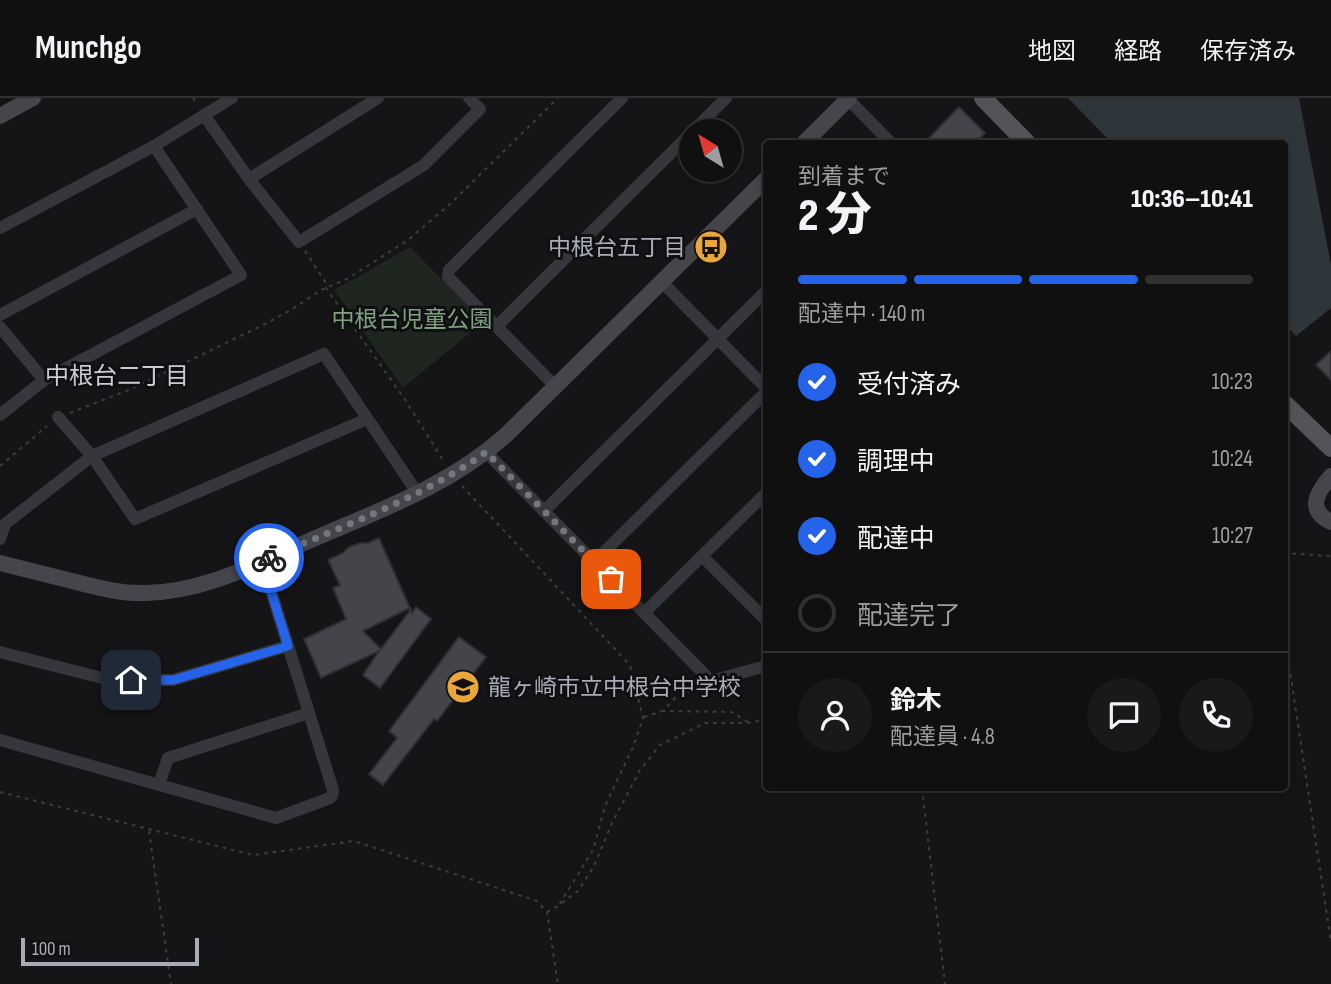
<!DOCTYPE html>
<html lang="ja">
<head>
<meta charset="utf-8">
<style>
	body { margin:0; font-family:"Sofia Sans Condensed","Noto Sans JP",sans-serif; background:#19191a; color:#f1f3f6; height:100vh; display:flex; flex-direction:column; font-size:26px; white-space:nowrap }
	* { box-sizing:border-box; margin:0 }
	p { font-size:23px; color:#9c9d9f }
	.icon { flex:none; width:38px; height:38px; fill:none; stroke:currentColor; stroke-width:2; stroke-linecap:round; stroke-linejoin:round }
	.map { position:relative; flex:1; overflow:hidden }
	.panel { position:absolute; left:763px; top:42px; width:525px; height:651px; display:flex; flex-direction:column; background:#101011; border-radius:7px; box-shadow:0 4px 10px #0003,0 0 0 2px #303031 }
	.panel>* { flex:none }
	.needle { width:46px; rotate:323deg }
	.fabs { position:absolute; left:679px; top:21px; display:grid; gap:14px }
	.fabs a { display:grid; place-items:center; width:63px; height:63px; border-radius:50%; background:#101011; box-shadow:0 4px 10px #0003,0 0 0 2px #303031; font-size:35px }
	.scale { position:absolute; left:21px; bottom:18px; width:178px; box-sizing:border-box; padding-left:7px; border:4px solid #a7adb6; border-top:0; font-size:19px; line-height:24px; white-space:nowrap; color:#a7adb6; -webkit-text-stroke:5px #101012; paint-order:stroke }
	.pin { position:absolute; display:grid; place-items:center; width:60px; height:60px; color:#fff; margin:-30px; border-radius:14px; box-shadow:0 4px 10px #0006 }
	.courier { position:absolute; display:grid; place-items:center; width:70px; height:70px; margin:-35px; border:5px solid #2563eb; border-radius:50%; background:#fff; color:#222; box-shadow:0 2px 9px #0007 }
	.head em { font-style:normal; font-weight:800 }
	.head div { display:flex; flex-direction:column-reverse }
	.head { display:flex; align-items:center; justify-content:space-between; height:119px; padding:0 35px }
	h1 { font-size:46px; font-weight:800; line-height:52px }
	.bar { display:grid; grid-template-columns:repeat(4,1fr); gap:10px 7px; align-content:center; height:84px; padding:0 35px }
	.bar i { height:9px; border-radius:5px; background:#303031 }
	.bar .active { background:#2563eb }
	.bar p { grid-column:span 4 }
	.line { display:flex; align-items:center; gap:18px; padding:0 35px; border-top:2px solid #303031 }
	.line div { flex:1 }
	.round { display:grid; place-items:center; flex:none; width:74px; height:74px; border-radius:37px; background:#19191a }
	ol { padding:0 35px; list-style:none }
	li { display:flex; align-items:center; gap:21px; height:77px }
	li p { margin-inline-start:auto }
	li .icon { padding:7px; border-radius:50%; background:#2563eb; color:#fff; stroke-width:4 }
	li:last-child { color:#9c9d9f }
	li i { width:38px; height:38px; border:4px solid #303031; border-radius:50% }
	header { display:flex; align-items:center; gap:42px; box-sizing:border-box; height:98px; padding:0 35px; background:#101011; border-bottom:2px solid #303031 }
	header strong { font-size:33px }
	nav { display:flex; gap:38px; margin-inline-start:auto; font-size:24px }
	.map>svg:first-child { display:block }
	.green { fill:#1f2620 }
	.water { fill:#2e363c }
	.building { fill:#44454a; stroke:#2f2f33; stroke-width:2 }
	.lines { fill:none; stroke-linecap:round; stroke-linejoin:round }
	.path { stroke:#3c3e42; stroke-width:2; stroke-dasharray:3.5 5; stroke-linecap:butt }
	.street { stroke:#36373c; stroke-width:12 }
	.secondary { stroke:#44464b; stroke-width:16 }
	.primary { stroke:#52545a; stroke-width:18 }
	.done { stroke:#74787e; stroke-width:7; stroke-dasharray:0 12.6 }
	.route { stroke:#2563eb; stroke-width:9 }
	.labels { text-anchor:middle; stroke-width:6; stroke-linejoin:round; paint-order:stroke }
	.poi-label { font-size:23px; fill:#a7adb6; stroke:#101012; text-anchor:end }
	.park-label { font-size:23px; fill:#7fa17f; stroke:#101012 }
	.neighbourhood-label { font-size:24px; fill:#c8cbd3; stroke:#101012 }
</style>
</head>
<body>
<header>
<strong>Munchgo</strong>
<nav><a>地図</a><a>経路</a><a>保存済み</a></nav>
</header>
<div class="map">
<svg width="1331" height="886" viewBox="0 0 1331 886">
	<rect width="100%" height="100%" fill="#151517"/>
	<path class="green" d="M410,149L483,224L403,290L334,192Z"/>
	<path class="water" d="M1068,0H1299L1331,167V210L1296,238L1285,226L1284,46L1112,45Z"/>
	<g class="building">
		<path d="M959,9L985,35L974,46H923Z"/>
		<path d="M1331,253V282L1316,267Z"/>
		<path d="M379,440L410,510L363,533L381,551L411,511L412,515L416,509L431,521L380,590L363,577L379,553L321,580L304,541L346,521L333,490L340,487L328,462L343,455L349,449L360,445H368Z"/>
		<path d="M459,539L486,559L437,623L434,621L383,687L369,676L397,640L389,633Z"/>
	</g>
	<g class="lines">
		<g class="path">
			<path d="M193,0L198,7"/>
			<path d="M305,153L326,185V190L406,303L444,364"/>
			<path d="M70,315L131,291L265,226L291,212L321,192L347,181L408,142L448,108L558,0"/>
			<path d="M0,368L47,328"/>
			<path d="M462,388L630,567L643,620L633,649L605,708L593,752L559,807"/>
			<path d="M1284,455L1331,458"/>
			<path d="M1284,534L1331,844"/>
			<path d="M699,590L675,600L663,613L731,614L748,624"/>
			<path d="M644,619L662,613"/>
			<path d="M922,690L945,886"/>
			<path d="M0,694L253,757L354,743L537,803L547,814L558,886"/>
			<path d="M149,733L171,886"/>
			<path d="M562,805L578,793L594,768L612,725L640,672L660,647L705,625H746L766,622"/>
			<path d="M547,814L558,808"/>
		</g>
		<g class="street">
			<path d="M847,0L892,46"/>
			<path d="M204,17L249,81L299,144L424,67L480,11L469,0"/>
			<path d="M693,33L726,0"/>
			<path d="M249,81L378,0"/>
			<path d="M0,130L154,48L232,0"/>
			<path d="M662,184L766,290"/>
			<path d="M0,217L197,111"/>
			<path d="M497,228L691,35"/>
			<path d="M0,229L44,282"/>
			<path d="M556,289L448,179L449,172L622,0"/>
			<path d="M0,317L44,282L241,177L154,48"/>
			<path d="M58,319L92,358L135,421L367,321"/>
			<path d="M486,354L711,583L766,568"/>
			<path d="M544,413L766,193"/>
			<path d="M0,441L5,426L92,358L324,256L418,396"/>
			<path d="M702,458L766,522"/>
			<path d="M594,464L766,294"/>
			<path d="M644,515L766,395"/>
			<path d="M0,554L110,582H173L288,548"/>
			<path d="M0,642L276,720L330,700L332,698L333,692L262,464"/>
			<path d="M159,686L168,660L309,615"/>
		</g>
		<g class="secondary">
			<path d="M0,18L33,0"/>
			<path d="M803,46L849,0"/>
			<path d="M1331,378C1317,394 1306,412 1331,424"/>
			<path d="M0,465C24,471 48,477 72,483C96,489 120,496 145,495C205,494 258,465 311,442C380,412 449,388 506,337L766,81"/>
		</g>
		<g class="primary">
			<path d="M983,0L1028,46"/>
			<path d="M1284,305L1331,350"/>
		</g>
	</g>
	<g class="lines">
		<path class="done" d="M269,460C343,428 420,401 486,354L611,481"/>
		<path class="route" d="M131,582H173L288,548L262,464L269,460"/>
	</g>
	<defs>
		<symbol id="bus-disc" viewBox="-11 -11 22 22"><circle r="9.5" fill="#eaa639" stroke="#101012"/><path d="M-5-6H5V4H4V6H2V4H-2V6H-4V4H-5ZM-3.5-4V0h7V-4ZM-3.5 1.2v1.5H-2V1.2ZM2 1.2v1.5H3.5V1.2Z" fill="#111"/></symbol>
		<symbol id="school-disc" viewBox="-11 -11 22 22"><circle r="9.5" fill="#eaa639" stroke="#101012"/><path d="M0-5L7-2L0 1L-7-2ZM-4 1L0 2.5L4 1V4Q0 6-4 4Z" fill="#111"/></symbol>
	</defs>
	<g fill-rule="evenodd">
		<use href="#bus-disc" x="692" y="130" width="38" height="38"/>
		<use href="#school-disc" x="444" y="570" width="38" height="38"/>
	</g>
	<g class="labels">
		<g class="poi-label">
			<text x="686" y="157">中根台五丁目</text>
			<text x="488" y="597" text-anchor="start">龍ヶ崎市立中根台中学校</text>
		</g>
		<g class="park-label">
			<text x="412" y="229">中根台児童公園</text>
		</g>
		<g class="neighbourhood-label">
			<text x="117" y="286">中根台二丁目</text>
		</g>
	</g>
</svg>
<div class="fabs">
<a><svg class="needle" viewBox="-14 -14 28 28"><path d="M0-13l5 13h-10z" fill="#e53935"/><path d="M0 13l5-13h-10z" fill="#9c9d9f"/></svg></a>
</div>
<div class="scale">100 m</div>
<div class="pin" style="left:611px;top:481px;background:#ea580c"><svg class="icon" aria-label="bag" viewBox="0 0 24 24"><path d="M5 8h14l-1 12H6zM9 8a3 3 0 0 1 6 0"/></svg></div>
<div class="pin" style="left:131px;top:582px;background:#1f2937"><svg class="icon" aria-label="home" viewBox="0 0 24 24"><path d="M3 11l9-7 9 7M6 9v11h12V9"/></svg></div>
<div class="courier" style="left:269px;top:460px"><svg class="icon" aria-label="bike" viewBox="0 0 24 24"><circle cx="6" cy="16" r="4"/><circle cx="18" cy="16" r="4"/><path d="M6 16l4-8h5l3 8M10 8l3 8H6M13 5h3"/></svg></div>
<section class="panel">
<div class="head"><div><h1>2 分</h1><p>到着まで</p></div><em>10:36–10:41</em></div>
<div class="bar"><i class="active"></i><i class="active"></i><i class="active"></i><i></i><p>配達中 · 140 m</p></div>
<ol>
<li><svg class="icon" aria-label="check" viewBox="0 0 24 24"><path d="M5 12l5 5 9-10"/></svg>受付済み<p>10:23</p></li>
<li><svg class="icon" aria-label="check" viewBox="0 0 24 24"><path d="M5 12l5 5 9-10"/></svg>調理中<p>10:24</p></li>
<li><svg class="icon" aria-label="check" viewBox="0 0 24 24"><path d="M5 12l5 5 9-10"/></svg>配達中<p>10:27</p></li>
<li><i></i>配達完了</li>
</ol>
<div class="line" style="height:126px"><a class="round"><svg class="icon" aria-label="person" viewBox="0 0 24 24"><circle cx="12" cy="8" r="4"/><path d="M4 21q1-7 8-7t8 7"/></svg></a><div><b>鈴木</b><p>配達員 · 4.8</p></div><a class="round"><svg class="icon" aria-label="chat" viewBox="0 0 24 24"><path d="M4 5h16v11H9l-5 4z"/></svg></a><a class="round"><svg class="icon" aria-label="phone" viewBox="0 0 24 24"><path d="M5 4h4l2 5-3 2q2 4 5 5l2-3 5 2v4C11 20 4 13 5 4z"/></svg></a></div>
</section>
</div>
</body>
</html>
